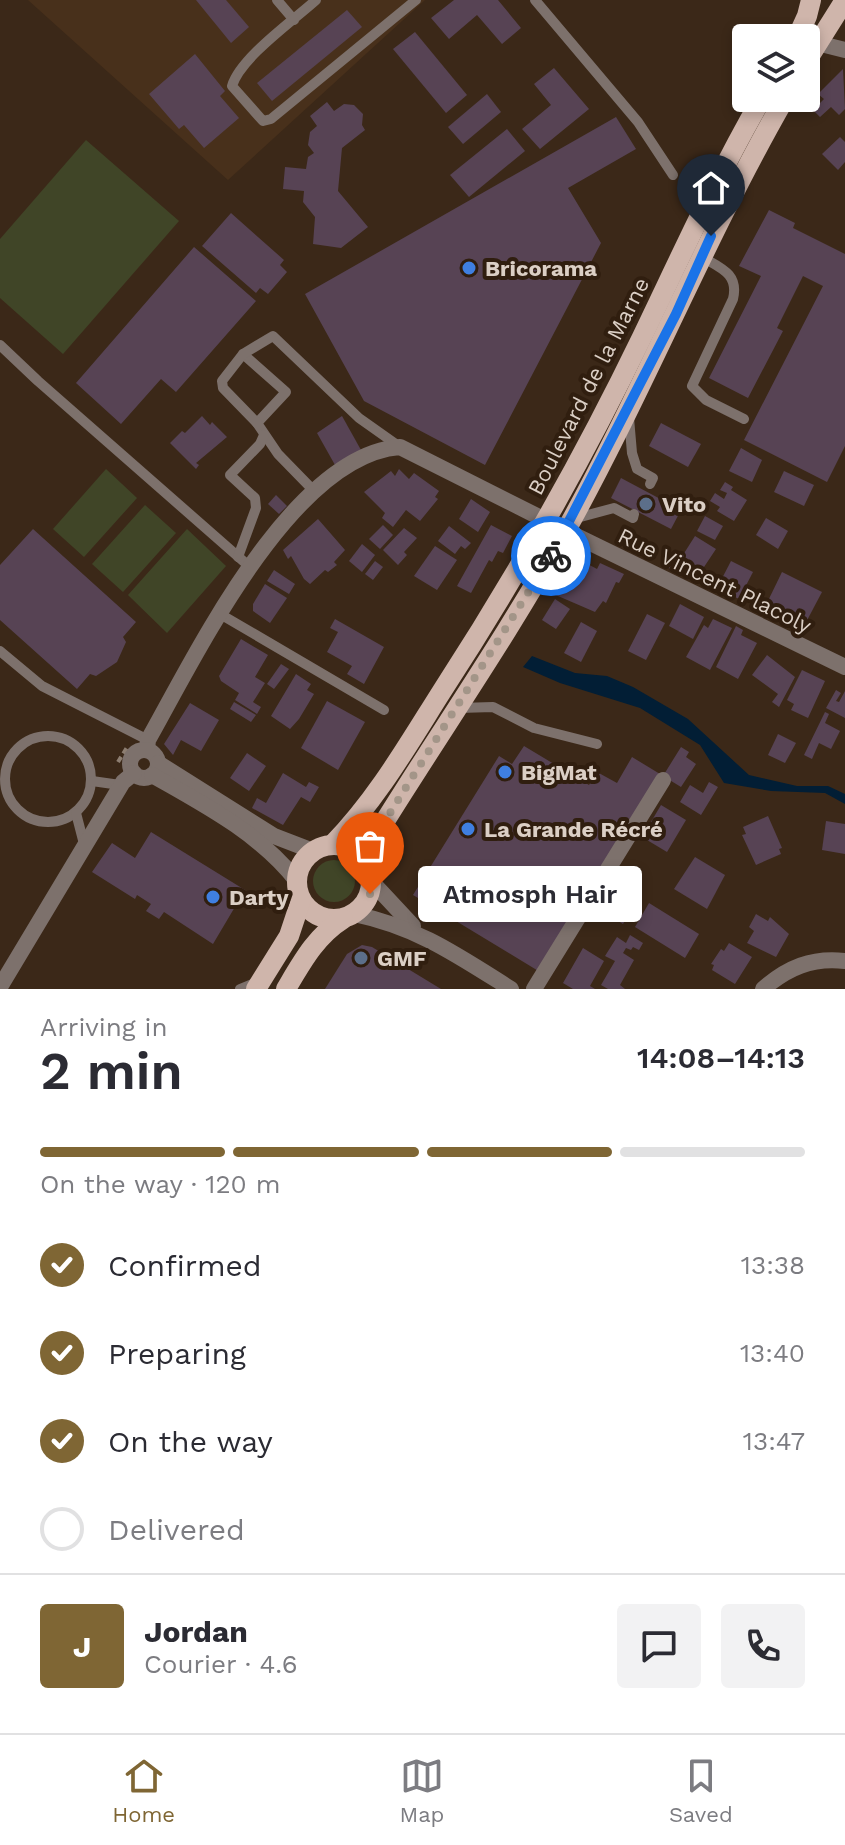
<!DOCTYPE html>
<html lang="en">
<head>
<meta charset="utf-8">
<style>
	body { margin:0; font-family:"Work Sans",sans-serif; background:#f2f2f3; color:#2b2b33; height:100vh; display:flex; flex-direction:column; font-size:30px; white-space:nowrap }
	* { box-sizing:border-box; margin:0 }
	p { font-size:26px; color:#7c7c81 }
	.icon { flex:none; width:44px; height:44px; fill:none; stroke:currentColor; stroke-width:2; stroke-linecap:round; stroke-linejoin:round }
	.map { position:relative; height:989px; overflow:hidden }
	.details { display:flex; flex-direction:column; background:#fff; flex:1 }
	.details>* { flex:none }
	.buttons { position:absolute; left:732px; top:24px; display:grid; gap:16px }
	.buttons a { display:grid; place-items:center; width:88px; height:88px; border-radius:8px; background:#fff; box-shadow:0 4px 12px #0003; font-size:40px }
	.pin { position:absolute; display:grid; place-items:center; width:68px; height:68px; color:#fff; margin:-82px -34px; border-radius:50% 50% 50% 0; rotate:-45deg; box-shadow:0 0 8px #0007 }
	.pin .icon { rotate:45deg }
	.courier { position:absolute; display:grid; place-items:center; width:80px; height:80px; margin:-40px; border:6px solid #1a73e8; border-radius:50%; background:#fff; color:#222; box-shadow:0 2px 10px #0007 }
	.bubble { position:absolute; height:56px; border-radius:8px; background:#fff; box-shadow:0 4px 12px #0003; font-size:26px; font-weight:600; line-height:56px; text-align:center }
	.summary em { font-style:normal; font-weight:600 }
	.summary div { display:flex; flex-direction:column-reverse }
	.summary { display:flex; align-items:center; justify-content:space-between; height:136px; padding:0 40px }
	h1 { font-size:52px; font-weight:600; line-height:60px }
	.bar { display:grid; grid-template-columns:repeat(4,1fr); gap:12px 8px; align-content:center; height:96px; padding:0 40px }
	.bar i { height:10px; border-radius:6px; background:#e1e1e2 }
	.bar .current { background:#7f6634 }
	.bar p { grid-column:span 4 }
	.line { display:flex; align-items:center; gap:20px; padding:0 40px; border-top:2px solid #e1e1e2 }
	.line div { flex:1 }
	.round { display:grid; place-items:center; flex:none; width:84px; height:84px; border-radius:8px; background:#f2f2f3 }
	ol { padding:0 40px; list-style:none }
	li { display:flex; align-items:center; gap:24px; height:88px }
	li p { margin-inline-start:auto }
	li .icon { padding:8px; border-radius:50%; background:#7f6634; color:#fff; stroke-width:4 }
	li:last-child { color:#7c7c81 }
	li i { width:44px; height:44px; border:4px solid #e1e1e2; border-radius:50% }
	.tabs { display:flex; justify-content:space-around; align-items:center; height:112px; border-top:2px solid #e1e1e2; background:#fff; font-size:22px; color:#7c7c81 }
	.tabs a { display:grid; justify-items:center; gap:4px }
	.tabs .current { color:#7f6634 }
	.map>svg:first-child { display:block }
	.built { fill:#48301b }
	.green { fill:#404527 }
	.water { fill:#021e35 }
	.building { fill:#574354 }
	.lines { fill:none; stroke-linecap:round; stroke-linejoin:round }
	.path { stroke:#8d7e71; stroke-width:4; stroke-dasharray:6 4; stroke-linecap:butt }
	.lane { stroke:#7d716c; stroke-width:10 }
	.street { stroke:#7d716c; stroke-width:16 }
	.primary { stroke:#cfb5ab; stroke-width:20 }
	.done { stroke:#a39588; stroke-width:8; stroke-dasharray:0 14.4 }
	.route { stroke:#1a73e8; stroke-width:10 }
	.shop-dot { fill:#3f7fe0; stroke:#301e0f; stroke-width:3 }
	.service-dot { fill:#5c6f8a; stroke:#301e0f; stroke-width:3 }
	.labels { text-anchor:middle; stroke-width:8; stroke-linejoin:round; paint-order:stroke }
	.poi-label { font-size:22px; font-weight:bold; fill:#dbcfc5; stroke:#301e0f; text-anchor:start }
	.street-label { font-size:22px; fill:#dbcfc5; stroke:#301e0f }
</style>
</head>
<body>
<div class="map">
<svg width="845" height="989" viewBox="0 0 845 989">
	<rect width="100%" height="100%" fill="#3b2818"/>
	<path class="built" d="M28,0H425L228,180Z"/>
	<g class="green">
		<path d="M86,140L179,221L63,354L0,298V239Z"/>
		<path d="M106,469L137,498L84,557L53,529Z"/>
		<path d="M145,505L176,533L123,592L92,564Z"/>
		<path d="M187,529L226,566L167,633L128,595Z"/>
		<circle cx="334" cy="881" r="21"/>
	</g>
	<path class="water" d="M532,656L575,673L607,676L633,687L688,719L749,775L797,786H828L845,794V804L825,793L771,791L724,783L700,745L640,708L560,683L523,667Z"/>
	<g class="building">
		<path d="M196,0H226L249,27L231,43Z"/>
		<path d="M454,0H498L521,28L502,44L477,15L449,39L431,18Z"/>
		<path d="M347,10L362,27L272,101L257,83Z"/>
		<path d="M415,32L467,95L446,113L393,49Z"/>
		<path d="M195,54L225,91L220,96L239,118L204,148L184,125L179,129L149,94Z"/>
		<path d="M554,68L589,109L540,149L522,129L551,105L534,84Z"/>
		<path d="M843,69L845,109L839,115L831,107L820,117L813,110L824,99L818,94Z"/>
		<path d="M487,94L501,112L463,144L448,127Z"/>
		<path d="M327,102L334,111L344,104L354,105L363,114L362,125L365,130L342,148L338,191L368,227L341,248L313,244L315,217L303,202L304,191L283,189L285,167L306,169L308,157L314,153L308,145L310,132L317,126L310,116Z"/>
		<path d="M616,117L636,149L568,188L601,243L485,465L364,401L305,294Z"/>
		<path d="M507,129L525,151L469,197L450,175Z"/>
		<path d="M840,137L845,142V162L838,170L822,154Z"/>
		<path d="M769,210L795,223L793,228L845,254V446L827,482L744,440L823,286L803,276L777,328L783,331L748,398L709,378L761,276L739,266Z"/>
		<path d="M231,213L284,260L280,265L287,272L268,294L260,288L256,293L202,246Z"/>
		<path d="M194,247L256,301L176,392L161,379L121,424L76,383Z"/>
		<path d="M202,416L210,425L212,422L227,437L196,463L199,465L196,469L170,443L182,431L185,433Z"/>
		<path d="M342,416L361,450L335,465L317,433Z"/>
		<path d="M661,423L701,444L688,467L649,446Z"/>
		<path d="M741,448L762,460L752,482L729,471Z"/>
		<path d="M399,469L409,479L414,473L439,491L435,497L438,499L420,521L406,510L393,527L382,518L385,513L364,492L391,471L395,476Z"/>
		<path d="M784,471L814,485L804,506L774,492Z"/>
		<path d="M621,478L681,510L671,529L611,498Z"/>
		<path d="M725,482L733,487L731,490L747,500L734,521L717,511L720,507L710,501L715,493L724,499L727,493L720,490Z"/>
		<path d="M276,495L287,506L279,514L268,504Z"/>
		<path d="M471,499L490,512L478,532L459,519Z"/>
		<path d="M705,516L723,526L715,540L697,531Z"/>
		<path d="M766,518L788,531L778,549L756,535Z"/>
		<path d="M318,519L345,550L334,562L337,565L328,572L325,570L310,584L304,579L291,556L288,559L283,550Z"/>
		<path d="M383,525L393,535L380,549L369,539Z"/>
		<path d="M491,525L512,536L503,553L498,551L492,562L489,560L471,593L457,586Z"/>
		<path d="M449,526L471,543L465,549L461,546L455,554L438,541Z"/>
		<path d="M404,528L417,538L404,552L407,555L398,565L383,550Z"/>
		<path d="M33,529L136,622L123,637L126,642L117,662L96,676L90,674L77,689L0,620V565Z"/>
		<path d="M695,536L716,549L700,573L693,575L678,564L673,571L666,566L674,553L681,558Z"/>
		<path d="M362,544L375,555L362,572L349,561Z"/>
		<path d="M435,546L457,560L437,590L414,576Z"/>
		<path d="M375,561L383,567L373,580L365,574Z"/>
		<path d="M582,561L597,569L600,563L624,574L619,583L616,582L606,603L603,601L595,612L551,593L566,563L578,570Z"/>
		<path d="M731,561L753,572L739,599L717,588Z"/>
		<path d="M274,570L295,584L289,594L267,581Z"/>
		<path d="M782,572L822,592L804,626L765,607Z"/>
		<path d="M265,584L287,598L270,623L253,611V604Z"/>
		<path d="M555,599L570,609L556,629L542,620Z"/>
		<path d="M680,604L704,617L693,639L669,626Z"/>
		<path d="M647,614L665,623L646,660L628,651Z"/>
		<path d="M335,619L384,647L364,684L347,674L352,666L327,652L338,632L330,628Z"/>
		<path d="M713,619L732,628L710,670L686,657L704,625L708,628Z"/>
		<path d="M581,622L597,631L581,662L564,653Z"/>
		<path d="M736,626L743,630L741,635L757,643L738,679L716,667Z"/>
		<path d="M241,639L268,655L255,677L265,683L253,702L261,707L257,714L235,700L239,693L221,681L219,676Z"/>
		<path d="M767,655L795,677L779,707L772,702L778,694L752,675Z"/>
		<path d="M281,664L289,669L274,689L267,684Z"/>
		<path d="M802,670L825,681L808,718L791,710L794,704L787,700Z"/>
		<path d="M296,674L311,684L307,690L314,694L299,719L290,729L271,716Z"/>
		<path d="M836,690L841,693L836,701L839,702L845,691V718L826,708Z"/>
		<path d="M327,701L365,722L338,770L301,748Z"/>
		<path d="M234,702L256,715L251,722L230,709Z"/>
		<path d="M190,703L219,720L201,751L181,740L173,755L164,744Z"/>
		<path d="M825,712L829,714L825,723L840,731L831,749L819,743L812,759L804,755Z"/>
		<path d="M778,734L796,743L785,763L768,755Z"/>
		<path d="M524,746L589,785L597,772L617,783L632,757L660,774L540,972L413,895L499,756L512,764Z"/>
		<path d="M681,747L689,752L686,757L696,764L681,787L663,776Z"/>
		<path d="M247,753L266,766L249,791L230,778Z"/>
		<path d="M283,773L306,787L309,782L319,787L310,802L301,797L283,825L252,808L257,798L266,803Z"/>
		<path d="M709,782L718,787L701,815L680,802L690,785L703,793Z"/>
		<path d="M661,805L686,820L667,852L642,837Z"/>
		<path d="M768,816L782,848L779,849L781,854L756,865L742,835L746,834L743,827Z"/>
		<path d="M826,821L845,824V854L822,850Z"/>
		<path d="M151,832L245,890L213,944L164,912L159,919L146,911L151,904L137,895L135,899L92,872L112,843L135,858Z"/>
		<path d="M695,857L725,875L707,909L674,889Z"/>
		<path d="M616,883L639,897L623,924L600,910Z"/>
		<path d="M649,903L699,934L685,958L635,927Z"/>
		<path d="M756,914L768,921L770,917L789,934L776,957L747,943L754,931L749,927Z"/>
		<path d="M630,935L643,943L639,950L633,947L631,950L626,948L623,953L634,960L620,985L625,989H608L601,985L615,961L605,956L617,937L626,943Z"/>
		<path d="M729,943L752,957L735,984L712,970L714,965L711,964L721,949L724,951Z"/>
		<path d="M362,945L372,947L441,989H325L347,954Z"/>
		<path d="M583,948L604,961L590,986L595,989H573L563,983Z"/>
	</g>
	<g class="lines">
		<path class="path" d="M118,762L128,746"/>
		<g class="lane">
			<path d="M277,0L294,20"/>
			<path d="M316,0C294,20 240,58 232,86L263,121L271,119L416,0"/>
			<path d="M535,0L638,122L673,175"/>
			<path d="M702,257C721,268 739,274 733,299L692,386L706,400L744,419"/>
			<path d="M0,345L38,381L250,567"/>
			<path d="M243,354L286,392L257,423"/>
			<path d="M629,418L632,453L637,469L653,478L650,484"/>
			<path d="M315,492L278,454L257,423L223,388L222,381L243,354L273,336L359,418L400,447"/>
			<path d="M573,519L614,508L633,518L634,514"/>
			<path d="M238,557L256,508L255,498L230,475L260,444L264,435"/>
			<path d="M220,614L384,710"/>
			<path d="M0,651L42,686L148,740"/>
			<path d="M459,708L493,707L534,728L597,744"/>
			<circle cx="48" cy="779" r="43"/>
			<path d="M92,781L120,785"/>
			<path d="M76,813L84,844"/>
			<path d="M240,989L257,982"/>
		</g>
		<g class="street">
			<path d="M817,43L845,50"/>
			<path d="M566,531L845,667"/>
			<path d="M147,750L148,740C196,655 292,455 400,447L547,521"/>
			<circle cx="144" cy="764" r="14"/>
			<path d="M158,763L274,836L313,851"/>
			<path d="M152,775C203,804 259,833 296,880"/>
			<path d="M372,882L413,926"/>
			<path d="M354,914C417,927 457,955 511,989"/>
			<path d="M0,987L123,782L134,773"/>
			<path d="M534,989L663,780"/>
			<path d="M763,989C787,968 812,957 845,961"/>
		</g>
		<g class="primary">
			<path d="M797,38L807,16L811,0"/>
			<path d="M806,62L845,0"/>
			<path d="M333,844C377,799 409,743 442,691C516,577 583,459 642,337C681,256 717,176 762,98"/>
			<circle cx="334" cy="882" r="37"/>
			<path d="M369,868L373,847L385,821C445,725 510,631 565,532C644,390 704,239 785,98"/>
			<path d="M256,989L289,936L301,900"/>
			<path d="M286,989C302,962 316,936 343,919"/>
		</g>
	</g>
	<g class="lines">
		<path class="done" d="M370,894C371,884 369,876 369,867C370,851 378,835 385,821L551,556"/>
		<path class="route" d="M551,556L676,314L711,236"/>
	</g>
	<g class="shop-dot">
		<circle cx="469" cy="268" r="8"/>
		<circle cx="505" cy="772" r="8"/>
		<circle cx="468" cy="829" r="8"/>
		<circle cx="213" cy="897" r="8"/>
	</g>
	<g class="service-dot">
		<circle cx="646" cy="504" r="8"/>
		<circle cx="361" cy="958" r="8"/>
	</g>
	<g class="labels">
		<g class="poi-label">
			<text x="485" y="276">Bricorama</text>
			<text x="662" y="512">Vito</text>
			<text x="521" y="780">BigMat</text>
			<text x="484" y="837">La Grande Récré</text>
			<text x="229" y="905">Darty</text>
			<text x="377" y="966">GMF</text>
		</g>
		<g class="street-label">
			<text transform="translate(588 386) rotate(-63)" y="8">Boulevard de la Marne</text>
			<text transform="translate(715 580) rotate(26)" y="8">Rue Vincent Placoly</text>
		</g>
	</g>
</svg>
<div class="buttons">
<a><svg class="icon" aria-label="layers" viewBox="0 0 24 24"><path d="M12 4l9 5-9 5-9-5zM3 14l9 5 9-5"/></svg></a>
</div>
<div class="pin" style="left:370px;top:894px;background:#ea580c"><svg class="icon" aria-label="bag" viewBox="0 0 24 24"><path d="M5 8h14l-1 12H6zM9 8a3 3 0 0 1 6 0"/></svg></div>
<div class="pin" style="left:711px;top:236px;background:#1f2937"><svg class="icon" aria-label="home" viewBox="0 0 24 24"><path d="M3 11l9-7 9 7M6 9v11h12V9"/></svg></div>
<div class="courier" style="left:551px;top:556px"><svg class="icon" aria-label="bike" viewBox="0 0 24 24"><circle cx="6" cy="16" r="4"/><circle cx="18" cy="16" r="4"/><path d="M6 16l4-8h5l3 8M10 8l3 8H6M13 5h3"/></svg></div>
<div class="bubble" style="left:418px;top:866px;width:224px">Atmosph Hair</div>
</div>
<section class="details">
<div class="summary"><div><h1>2 min</h1><p>Arriving in</p></div><em>14:08–14:13</em></div>
<div class="bar"><i class="current"></i><i class="current"></i><i class="current"></i><i></i><p>On the way · 120 m</p></div>
<ol>
<li><svg class="icon" aria-label="check" viewBox="0 0 24 24"><path d="M5 12l5 5 9-10"/></svg>Confirmed<p>13:38</p></li>
<li><svg class="icon" aria-label="check" viewBox="0 0 24 24"><path d="M5 12l5 5 9-10"/></svg>Preparing<p>13:40</p></li>
<li><svg class="icon" aria-label="check" viewBox="0 0 24 24"><path d="M5 12l5 5 9-10"/></svg>On the way<p>13:47</p></li>
<li><i></i>Delivered</li>
</ol>
<div class="line" style="height:144px"><b class="round" style="background:#7f6634;color:#fff">J</b><div><b>Jordan</b><p>Courier · 4.6</p></div><a class="round"><svg class="icon" aria-label="chat" viewBox="0 0 24 24"><path d="M4 5h16v11H9l-5 4z"/></svg></a><a class="round"><svg class="icon" aria-label="phone" viewBox="0 0 24 24"><path d="M5 4h4l2 5-3 2q2 4 5 5l2-3 5 2v4C11 20 4 13 5 4z"/></svg></a></div>
</section>
<nav class="tabs">
<a class="current"><svg class="icon" aria-label="home" viewBox="0 0 24 24"><path d="M3 11l9-7 9 7M6 9v11h12V9"/></svg>Home</a>
<a><svg class="icon" aria-label="map" viewBox="0 0 24 24"><path d="M3 6l6-2 6 2 6-2v14l-6 2-6-2-6 2zM9 4v14M15 6v14"/></svg>Map</a>
<a><svg class="icon" aria-label="saved" viewBox="0 0 24 24"><path d="M7 4h10v16l-5-4-5 4z"/></svg>Saved</a>
</nav>
</body>
</html>
